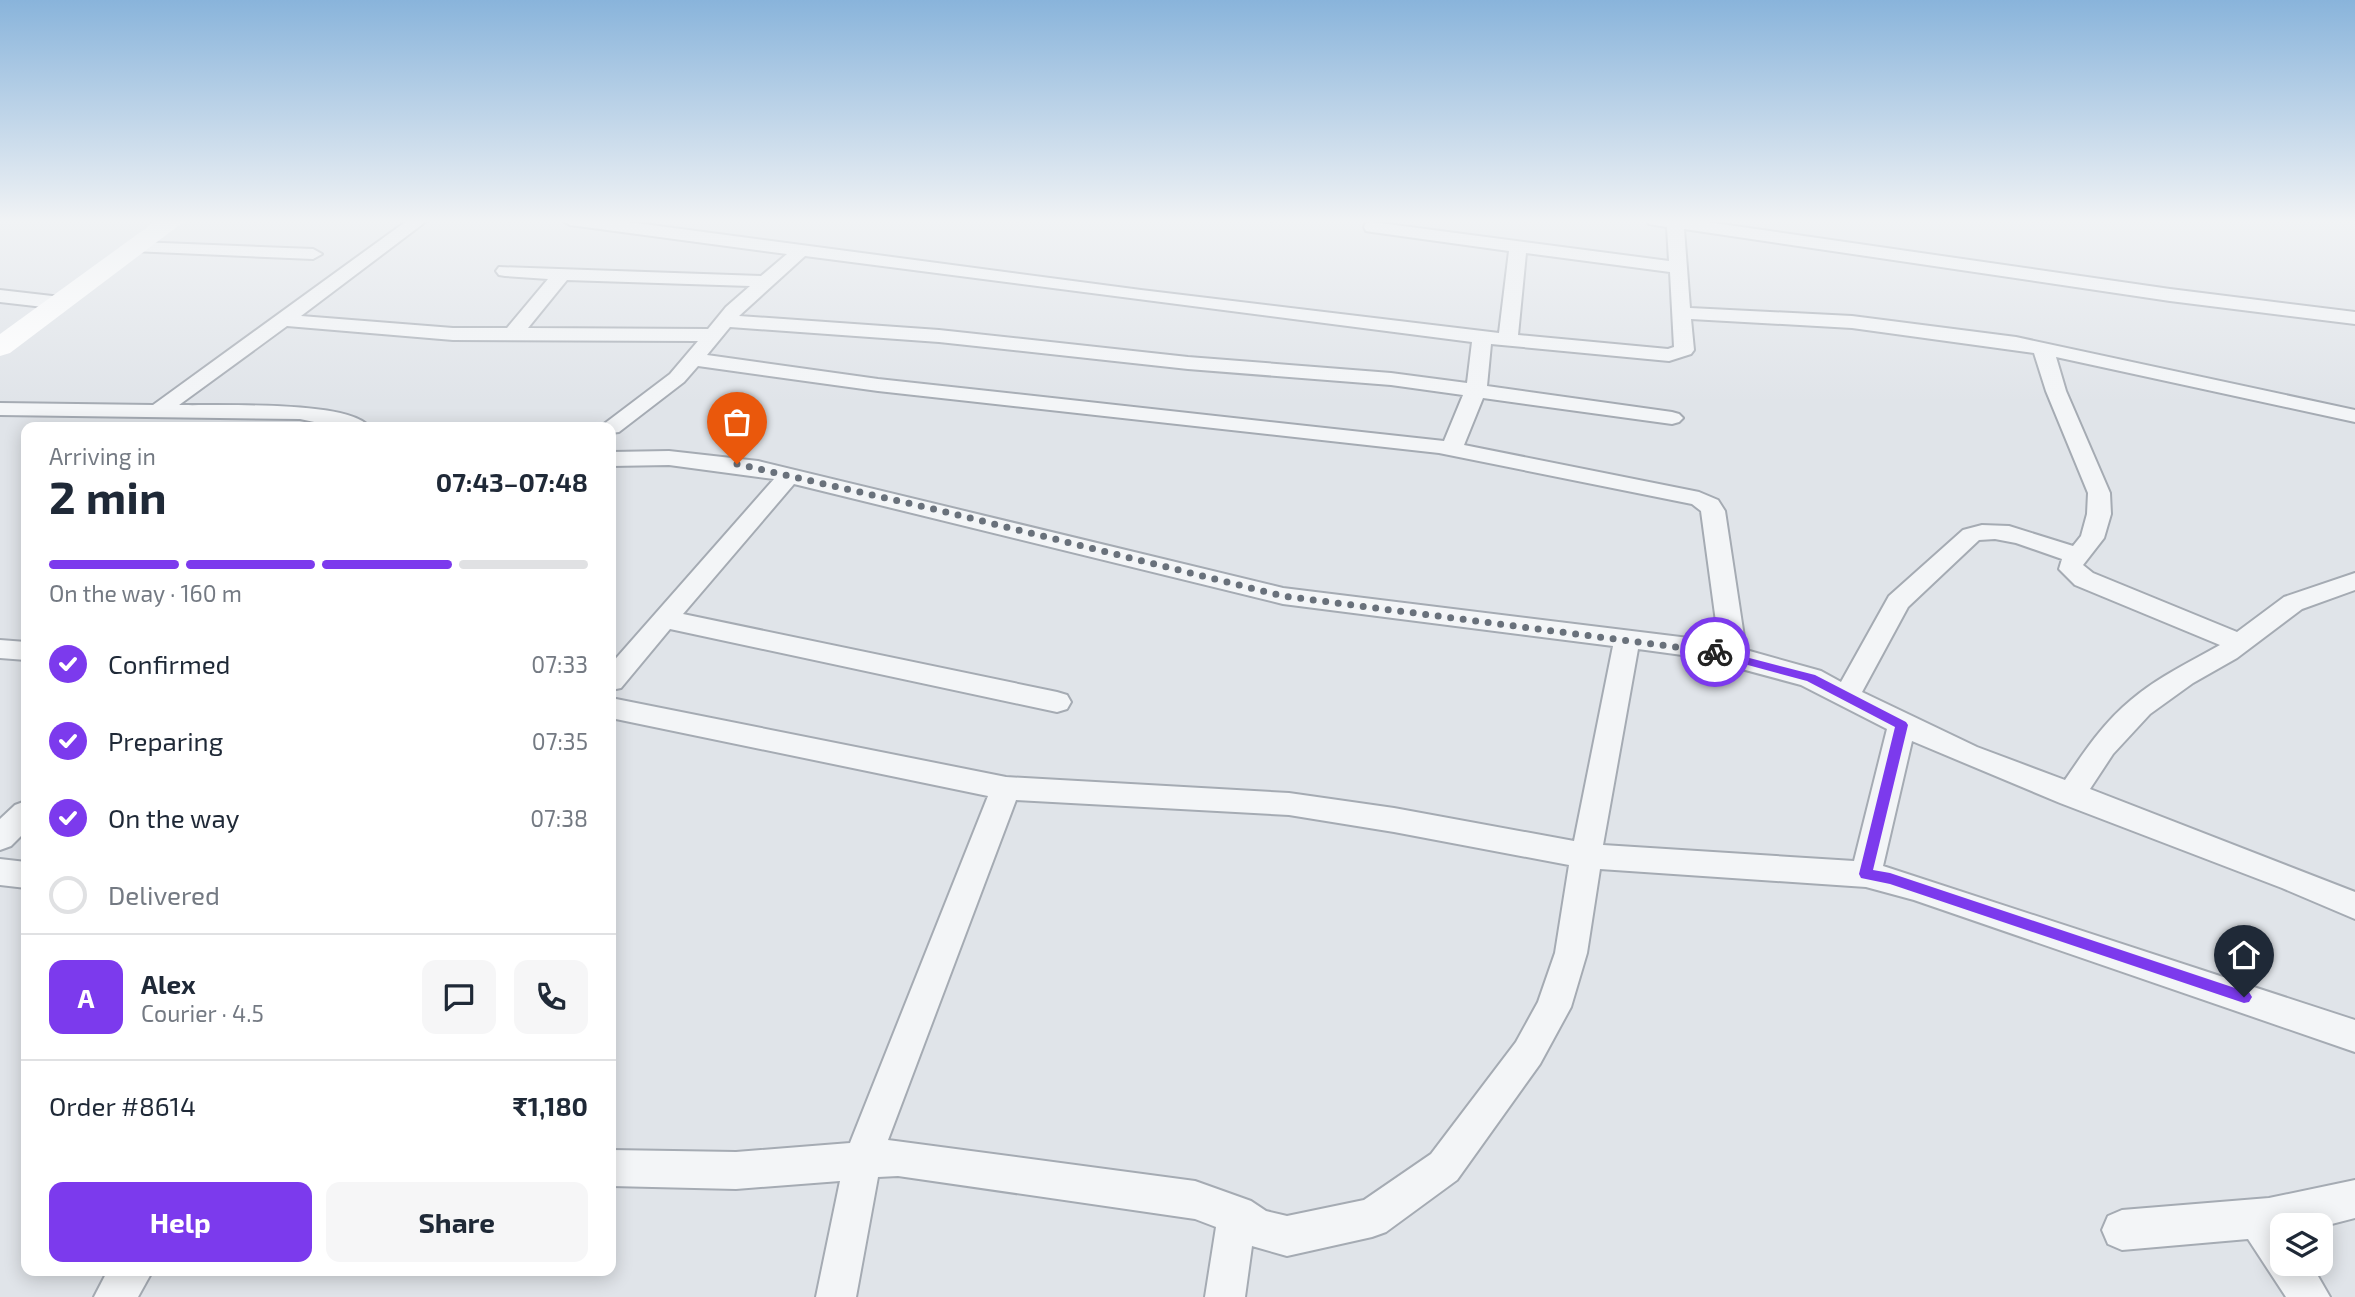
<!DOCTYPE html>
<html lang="en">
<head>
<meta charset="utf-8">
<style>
	body { margin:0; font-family:"Exo 2",sans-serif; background:#f6f6f7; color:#1f2937; height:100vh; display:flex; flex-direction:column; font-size:26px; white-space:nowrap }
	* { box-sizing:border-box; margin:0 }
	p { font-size:23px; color:#747a83 }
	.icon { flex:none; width:38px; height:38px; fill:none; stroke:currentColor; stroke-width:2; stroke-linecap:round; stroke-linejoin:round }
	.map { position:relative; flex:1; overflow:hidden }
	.panel { position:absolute; left:21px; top:422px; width:595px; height:854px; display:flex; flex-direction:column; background:#fff; border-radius:14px; box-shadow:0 4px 18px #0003 }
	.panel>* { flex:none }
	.fabs { position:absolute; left:2270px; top:1213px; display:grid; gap:14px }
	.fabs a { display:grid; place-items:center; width:63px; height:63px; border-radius:14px; background:#fff; box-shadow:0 4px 18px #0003; font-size:35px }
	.pin { position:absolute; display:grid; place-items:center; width:60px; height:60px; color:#fff; margin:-72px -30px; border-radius:50% 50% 50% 0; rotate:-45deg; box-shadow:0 0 7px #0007 }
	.pin .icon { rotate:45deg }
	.courier { position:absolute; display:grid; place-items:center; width:70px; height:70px; margin:-35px; border:5px solid #7c3aed; border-radius:50%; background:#fff; color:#222; box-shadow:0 2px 9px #0007 }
	.headline em { font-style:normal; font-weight:700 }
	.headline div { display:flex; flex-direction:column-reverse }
	.headline { display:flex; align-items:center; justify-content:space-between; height:119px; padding:0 28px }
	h1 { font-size:46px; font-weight:700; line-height:52px }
	.bar { display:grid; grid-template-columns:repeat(4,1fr); gap:10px 7px; align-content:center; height:84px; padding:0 28px }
	.bar i { height:9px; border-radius:5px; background:#e0e1e3 }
	.bar .current { background:#7c3aed }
	.bar p { grid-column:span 4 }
	.line { display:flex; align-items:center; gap:18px; padding:0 28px; border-top:2px solid #e0e1e3 }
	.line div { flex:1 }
	.round { display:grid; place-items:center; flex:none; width:74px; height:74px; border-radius:14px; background:#f6f6f7 }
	ol { padding:0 28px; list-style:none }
	li { display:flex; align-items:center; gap:21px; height:77px }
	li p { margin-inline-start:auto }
	li .icon { padding:7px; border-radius:50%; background:#7c3aed; color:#fff; stroke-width:4 }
	li:last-child { color:#747a83 }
	li i { width:38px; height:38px; border:4px solid #e0e1e3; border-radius:50% }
	.primary-button { display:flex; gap:14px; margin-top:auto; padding:14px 28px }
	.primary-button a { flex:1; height:80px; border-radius:14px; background:#7c3aed; color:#fff; font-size:28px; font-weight:700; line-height:80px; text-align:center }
	.primary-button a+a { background:#f6f6f7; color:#1f2937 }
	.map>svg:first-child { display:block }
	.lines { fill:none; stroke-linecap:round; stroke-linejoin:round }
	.street-casing { stroke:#a5abb3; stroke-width:4 }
	.street { fill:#f3f5f7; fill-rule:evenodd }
	.secondary { fill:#fff; fill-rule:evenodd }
	.route { fill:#7c3aed }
	.done { stroke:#69717b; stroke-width:7; stroke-dasharray:0 12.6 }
</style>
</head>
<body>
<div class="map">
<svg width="2355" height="1297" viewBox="0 0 2355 1297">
	<rect width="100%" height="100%" fill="#e0e4e9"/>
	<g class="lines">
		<defs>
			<g id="street">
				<path d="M408,220H428L301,316L453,328H507L548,279L505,276L499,275L496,271L499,267L761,276L787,254L570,225L562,220H613L1141,290L1499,333L1509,251L1372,232L1366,231L1364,227L1366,223L1372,222L1669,261L1667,227L1649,224L1647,220H1693L2170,289L2355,312V324L2170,301L1684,229L1690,308L1852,316L2016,337L2355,410V422L2056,357L2066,391L2110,493L2111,514L2104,538L2083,565L2093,573L2237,632L2284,597L2355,573V590L2302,609L2237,658L2193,683L2150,714L2113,754L2090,789L2355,892V919L2282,888L2060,803L1912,741L1883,866L2355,1020V1052L1914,900L1866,887L1600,869L1587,953L1571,1007L1540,1064L1457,1180L1386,1232L1372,1237L1287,1256L1252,1246L1245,1297H1205L1216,1227L1195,1219L898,1176L878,1177L856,1297H816L840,1181L736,1189L611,1186V1150L736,1152L850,1143L988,796L611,718V698L1006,777L1289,793L1394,808L1574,841L1613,646L1283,604L794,484L683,614L1057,692L1067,695L1071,702L1067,709L1057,712L670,629L621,688L611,690V664L774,479L669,465L611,466V452L669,451L758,461L1283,588L1697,639L1719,644L1701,511L1692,504L1439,453L878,391L698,366L684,382L619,432L611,433V427H600L670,374L698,341L453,340L287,326L179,405C214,406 350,400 369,427H338L300,419L0,415V403L153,405ZM1526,253L1670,272L1674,347L1668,349L1518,335ZM805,256L1472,342L1467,383L1391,373L1188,357L939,330L739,316ZM567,280L750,286L726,307L708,329L528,328ZM1691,319L1852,328L2034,353L2046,391L2088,493L2087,514L2081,536L2073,546L2009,526L1982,525L1963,530L1889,596L1841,682L1821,671L1746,650L1725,511L1718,500L1699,492L1464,445L1483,398L1672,424L1679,422L1683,418L1679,414L1672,412L1487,386L1491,344L1669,361L1691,354L1694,350ZM730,327L939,342L1188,369L1391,385L1463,395L1444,441L878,379L707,355ZM1995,539L2016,543L2062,559L2059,569L2075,585L2220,645C2190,662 2158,677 2131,700C2104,722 2084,752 2065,780L1977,747L1862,692L1908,607L1979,540ZM1638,649L1697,657L1801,685L1887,729L1854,861L1603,845ZM1016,800L1289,815L1394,832L1569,865L1555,953L1538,1002L1516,1042L1431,1154L1364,1200L1287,1216L1266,1211L1251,1201L1195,1181L888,1140Z"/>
				<path d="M138,242L313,249L322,254L313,259L132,251L129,247Z"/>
				<path d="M0,290L61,297L70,303L61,309L0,302Z"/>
				<path d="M0,640L26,642V660L0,658Z"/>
				<path d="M26,801V831L11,846L0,850V819L15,805Z"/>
				<path d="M0,859L26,862V888L0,885Z"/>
				<path d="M2355,1180V1218L2320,1227V1225H2282V1264H2311L2330,1297H2286L2248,1239L2122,1250L2108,1244L2102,1230L2108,1216L2122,1210L2269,1198Z"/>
				<path d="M108,1270H153L138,1297H94Z"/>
			</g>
		</defs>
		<use href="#street" class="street-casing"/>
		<use href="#street" class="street"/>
		<path class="secondary" d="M157,220H186L10,353L0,356V334Z"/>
	</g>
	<linearGradient id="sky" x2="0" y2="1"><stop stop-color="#89b4db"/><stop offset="0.55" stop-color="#f1f3f5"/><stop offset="1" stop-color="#f1f3f5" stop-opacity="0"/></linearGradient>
	<rect width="2355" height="402" fill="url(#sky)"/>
	<path class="route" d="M1715,649L1815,675L1906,722L1908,725L1873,870L1890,873L2244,991L2249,992L2252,997L2249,1002L2244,1003L1890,884L1861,878L1859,874L1895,727L1807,681L1711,655V650Z"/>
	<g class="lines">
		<path class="done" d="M737,464L938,510L1283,596L1715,652"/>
	</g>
</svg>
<div class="fabs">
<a><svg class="icon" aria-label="layers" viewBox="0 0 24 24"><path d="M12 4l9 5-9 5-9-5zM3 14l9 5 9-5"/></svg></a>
</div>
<div class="pin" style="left:737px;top:464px;background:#ea580c"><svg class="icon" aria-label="bag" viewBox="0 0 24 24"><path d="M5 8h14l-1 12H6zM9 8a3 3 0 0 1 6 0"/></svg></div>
<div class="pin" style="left:2244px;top:997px;background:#1f2937"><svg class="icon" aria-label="home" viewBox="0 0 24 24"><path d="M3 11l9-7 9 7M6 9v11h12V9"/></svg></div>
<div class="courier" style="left:1715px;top:652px"><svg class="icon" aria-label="bike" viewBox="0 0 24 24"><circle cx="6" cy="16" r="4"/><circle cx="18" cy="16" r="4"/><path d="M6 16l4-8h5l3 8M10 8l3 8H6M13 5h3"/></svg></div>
<section class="panel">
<div class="headline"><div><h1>2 min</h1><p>Arriving in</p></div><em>07:43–07:48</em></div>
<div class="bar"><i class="current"></i><i class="current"></i><i class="current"></i><i></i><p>On the way · 160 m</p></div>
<ol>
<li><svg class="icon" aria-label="check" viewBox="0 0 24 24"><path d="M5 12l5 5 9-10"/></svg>Confirmed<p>07:33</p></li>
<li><svg class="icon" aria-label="check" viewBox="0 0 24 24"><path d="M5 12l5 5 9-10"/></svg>Preparing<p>07:35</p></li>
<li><svg class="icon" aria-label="check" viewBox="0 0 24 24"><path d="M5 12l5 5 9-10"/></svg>On the way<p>07:38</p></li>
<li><i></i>Delivered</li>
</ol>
<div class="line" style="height:126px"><b class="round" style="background:#7c3aed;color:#fff">A</b><div><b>Alex</b><p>Courier · 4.5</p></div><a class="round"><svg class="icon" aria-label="chat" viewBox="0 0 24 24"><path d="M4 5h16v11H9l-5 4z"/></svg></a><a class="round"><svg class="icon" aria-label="phone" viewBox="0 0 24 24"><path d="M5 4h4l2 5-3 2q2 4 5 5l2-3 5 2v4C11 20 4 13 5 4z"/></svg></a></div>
<div class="line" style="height:91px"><div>Order #8614</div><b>₹1,180</b></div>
<div class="primary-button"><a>Help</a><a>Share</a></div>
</section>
</div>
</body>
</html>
